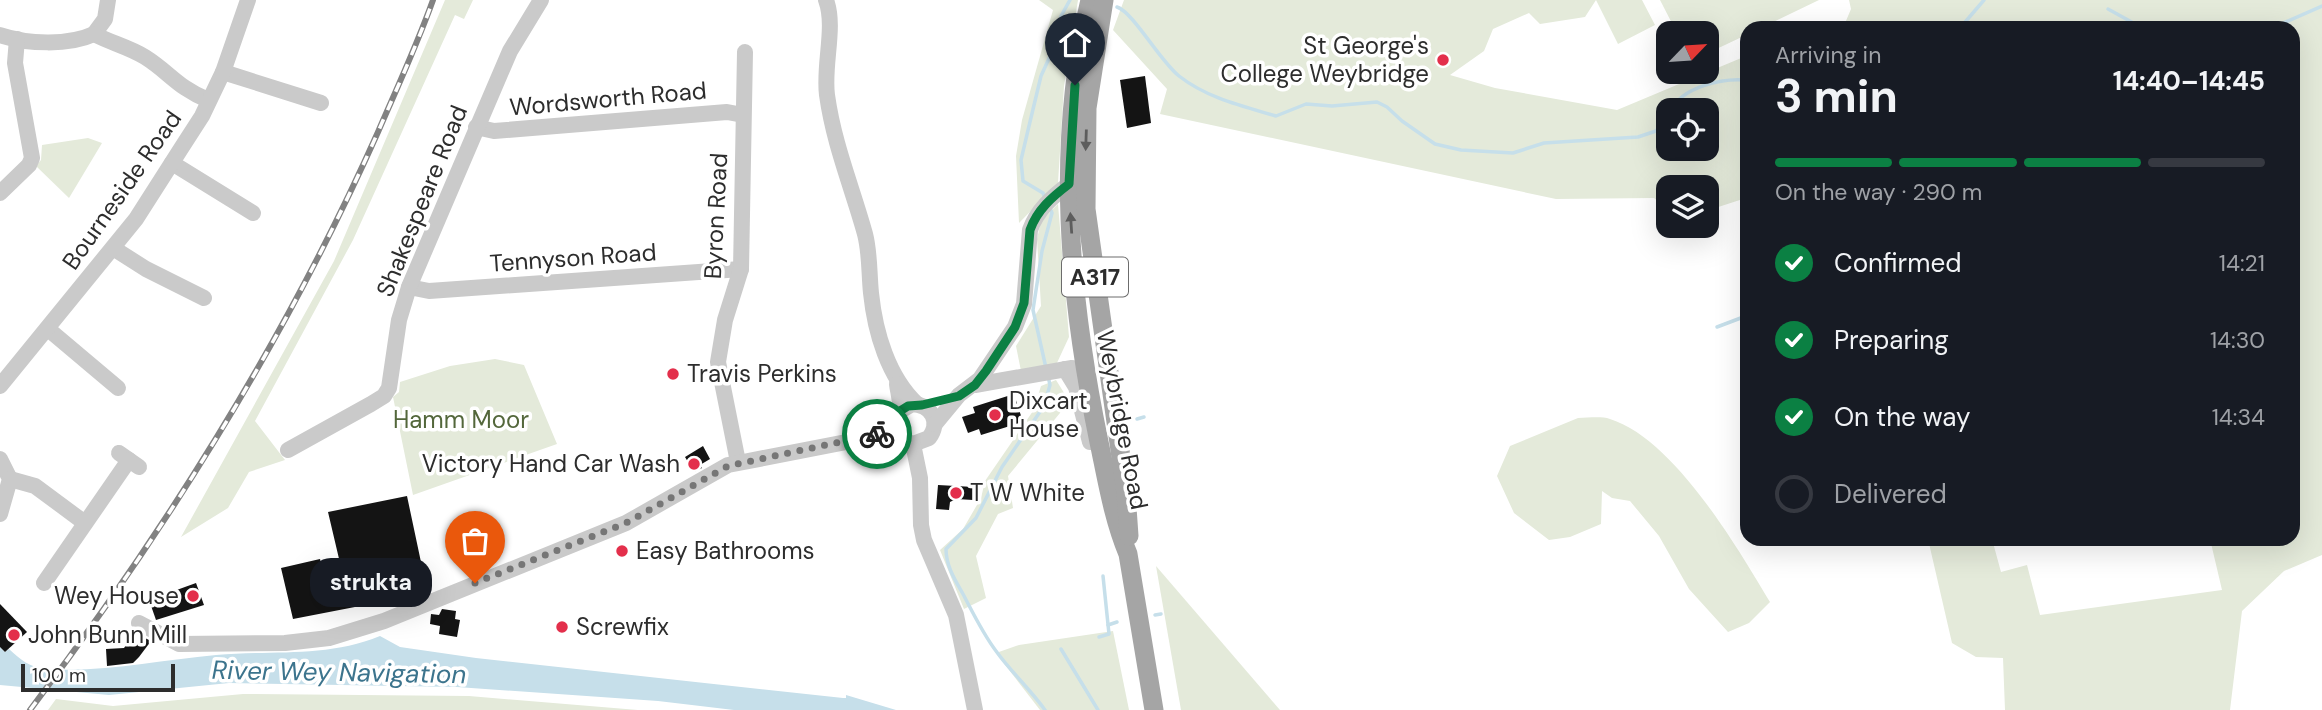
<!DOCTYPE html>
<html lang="en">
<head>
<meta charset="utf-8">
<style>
	body { margin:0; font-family:"DM Sans",sans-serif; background:#20242c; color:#f1f3f6; height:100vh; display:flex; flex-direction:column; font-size:26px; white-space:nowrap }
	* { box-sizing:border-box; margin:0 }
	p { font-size:23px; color:#9ea1a6 }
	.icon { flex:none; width:38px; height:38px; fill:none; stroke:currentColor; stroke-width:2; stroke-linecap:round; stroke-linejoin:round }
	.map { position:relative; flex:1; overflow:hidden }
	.sheet { position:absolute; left:1740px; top:21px; width:560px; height:525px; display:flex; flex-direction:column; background:#171b24; border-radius:21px; box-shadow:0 7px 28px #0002 }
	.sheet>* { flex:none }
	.needle { width:46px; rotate:65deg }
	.buttons { position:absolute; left:1656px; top:21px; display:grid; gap:14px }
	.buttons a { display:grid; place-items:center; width:63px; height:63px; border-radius:14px; background:#171b24; box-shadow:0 7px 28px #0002; font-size:35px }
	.scale { position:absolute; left:21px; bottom:18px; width:154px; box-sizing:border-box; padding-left:7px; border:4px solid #2d2d2d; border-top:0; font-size:19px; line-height:24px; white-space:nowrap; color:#2d2d2d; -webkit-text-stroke:5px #fff; paint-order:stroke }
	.pin { position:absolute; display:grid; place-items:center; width:60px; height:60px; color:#fff; margin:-72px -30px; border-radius:50% 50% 50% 0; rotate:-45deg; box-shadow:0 0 7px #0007 }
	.pin .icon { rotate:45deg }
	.courier { position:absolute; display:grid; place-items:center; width:70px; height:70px; margin:-35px; border:5px solid #0b8043; border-radius:50%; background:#fff; color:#222; box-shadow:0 2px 9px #0007 }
	.bubble { position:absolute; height:49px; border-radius:21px; background:#171b24; box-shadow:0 7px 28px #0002; font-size:23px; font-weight:700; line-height:49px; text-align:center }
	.summary em { font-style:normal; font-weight:700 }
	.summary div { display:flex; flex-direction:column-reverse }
	.summary { display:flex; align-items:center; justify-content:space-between; height:119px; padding:0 35px }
	h1 { font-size:46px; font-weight:700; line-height:52px }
	.bar { display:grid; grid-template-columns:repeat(4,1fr); gap:10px 7px; align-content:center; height:84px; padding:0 35px }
	.bar i { height:9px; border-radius:5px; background:#363941 }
	.bar .current { background:#0b8043 }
	.bar p { grid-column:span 4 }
	ol { padding:0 35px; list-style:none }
	li { display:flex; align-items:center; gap:21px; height:77px }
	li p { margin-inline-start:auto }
	li .icon { padding:7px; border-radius:50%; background:#0b8043; color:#fff; stroke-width:4 }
	li:last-child { color:#9ea1a6 }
	li i { width:38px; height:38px; border:4px solid #363941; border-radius:50% }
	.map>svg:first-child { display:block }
	.green { fill:#e4eada; fill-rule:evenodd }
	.water { fill:#c6dfea }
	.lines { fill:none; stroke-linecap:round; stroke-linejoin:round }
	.stream { stroke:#c6dfea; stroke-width:3.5 }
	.building { fill:#141414 }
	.minor { stroke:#cacaca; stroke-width:16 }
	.major { stroke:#a5a5a5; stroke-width:19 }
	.rail-casing { stroke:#828282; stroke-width:6 }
	.rail { stroke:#fff; stroke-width:3.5; stroke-dasharray:10; stroke-linecap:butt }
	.oneway { fill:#5d5d5d }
	.done { stroke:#767676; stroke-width:7; stroke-dasharray:0 12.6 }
	.route { stroke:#0b8043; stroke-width:9 }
	.poi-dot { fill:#e32f4b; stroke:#fff; stroke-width:2.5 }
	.labels { text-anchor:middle; stroke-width:7; stroke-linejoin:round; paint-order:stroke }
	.shield { fill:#fff; stroke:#6c6c6c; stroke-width:2 }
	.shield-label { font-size:23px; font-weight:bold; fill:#2d2d2d }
	.poi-label { font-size:24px; fill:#2d2d2d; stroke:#fff; text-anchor:start }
	.street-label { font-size:24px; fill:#2d2d2d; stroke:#fff }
	.park-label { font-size:24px; fill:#53673b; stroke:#fff }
	.water-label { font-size:26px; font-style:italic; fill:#3c748d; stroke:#fff }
</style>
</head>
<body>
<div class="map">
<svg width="2322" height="710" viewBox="0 0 2322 710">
	<rect width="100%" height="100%" fill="#fff"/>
	<g class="green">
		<path d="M445,0H473L464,19L455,15L353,240L255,421L285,460L249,472L228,508L181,537L334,261Z"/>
		<path d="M1039,0H1078L1064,86L1058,183L1019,223L1016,156L1022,120L1053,10Z"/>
		<path d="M1124,0H1642L1655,25L1618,44L1596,0L1585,17L1540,24L1529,13L1493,29L1484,51L1450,75L1495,88L1617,110L1746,56V198L1706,211V187H1668V209L1654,198L1556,199L1160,114L1167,89L1113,30ZM1668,110H1706V149H1668Z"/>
		<path d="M1660,0H1819L1761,28H1746V35L1706,54V33H1677Z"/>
		<path d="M1849,0H2322V555L2284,571L2242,611L2230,710H2005L2003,658L1976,657L1952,643L1928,539H1992L2001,572L2027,565L2040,615L2222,590L2210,539H2292V28H1843L1851,9Z"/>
		<path d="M88,138L102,143L69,198L36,166L41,160L42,145Z"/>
		<path d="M1058,204L1069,337L1056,365L1021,371L1016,346L1041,306L1037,239L1041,221Z"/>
		<path d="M495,359L524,365L557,444L413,495L393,397L399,392L400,382L450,366Z"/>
		<path d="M1056,380L1066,396L1060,413L1008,476L1013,508L998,514L976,556L986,598L964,609L940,550L963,529L981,498L985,481L1033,411L1041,386Z"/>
		<path d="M1578,418C1588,418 1601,416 1610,419C1674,439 1737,547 1770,602L1749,623L1728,632L1689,589L1659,536L1630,501L1612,498L1602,491L1601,524L1570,537L1549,540L1514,513L1497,476L1510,446Z"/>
		<path d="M1156,566L1280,710H1181Z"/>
		<path d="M1113,631L1129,710H1040L996,653L1019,645Z"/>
		<path d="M243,694L469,696L638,710H48L56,699L113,706Z"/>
	</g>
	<path class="water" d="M380,636L400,647L476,658L843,698H846V695L896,710H734L658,701L457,687L229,683L109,695L0,685V647L5,652L9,649C20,659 30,668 46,669C103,673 159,660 216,655C272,650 327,658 380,636Z"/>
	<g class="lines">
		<g class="stream">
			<path d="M1117,7C1133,12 1160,61 1179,76C1207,98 1242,106 1276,116L1306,104L1332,106L1377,102L1387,107L1402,121L1435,144L1461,150L1513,153L1544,143L1638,137L1656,131L1668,116"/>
			<path d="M2108,9L2137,25"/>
			<path d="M2140,27L2141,28"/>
			<path d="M1960,28L1984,0"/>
			<path d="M2272,28L2322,6"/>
			<path d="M1671,110C1683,87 1721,78 1746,80"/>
			<path d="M1045,198L1043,193L1023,181L1021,160L1029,126L1041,76L1061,32V16L1070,0"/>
			<path d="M1717,327L1746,316"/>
			<path d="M1046,368L1033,310L1042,251L1052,213L1050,208"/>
			<path d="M1137,419L1144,417"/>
			<path d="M1069,426L1076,430"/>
			<path d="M1155,615L1161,614"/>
			<path d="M1108,625L1117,622"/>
			<path d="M1099,637L1109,634L1103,576"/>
			<path d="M1061,649L1098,710"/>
			<path d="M1045,710C1030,689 1011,672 996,651C983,634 973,613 963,594C955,580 946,566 946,549L976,518L1002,467L1044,406L1050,385L1048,376"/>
		</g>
	</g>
	<g class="building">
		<path d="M1145,76L1151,123L1127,128L1120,80Z"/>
		<path d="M1014,394L1023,422L981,435L979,429L968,433L962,417L975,413L973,407Z"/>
		<path d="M703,446L710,459L700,465L702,468L694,472L685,457Z"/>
		<path d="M938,485L974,487L973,500L956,499L950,502L949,510L936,509Z"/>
		<path d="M407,496L425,581L389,588L391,600L293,619L281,568L320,559L330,600L348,597L328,512Z"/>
		<path d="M196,583L204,605L156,620L149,600Z"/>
		<path d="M0,604L27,632L5,652L0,647Z"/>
		<path d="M442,609L456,611L455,619L460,620L457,637L439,634L440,626L430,624L431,614L439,615Z"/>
		<path d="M135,633L151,641L139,657L133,663L107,666L106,649L124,648Z"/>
	</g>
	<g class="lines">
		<g class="minor">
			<path d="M108,0L105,19L94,34C111,43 129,47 145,57C169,72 178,88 208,100"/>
			<path d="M826,0C836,27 823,65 827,95C834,145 852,187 865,234C870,253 869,274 871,293C875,332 888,377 917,404"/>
			<path d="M0,35C27,44 68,46 94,34"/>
			<path d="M223,72L321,103"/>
			<path d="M476,127L494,131L727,112L743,115"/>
			<path d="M172,163L253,213"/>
			<path d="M0,193L29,165L32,158L15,63L17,39"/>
			<path d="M113,248L146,269L204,298"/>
			<path d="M409,287L429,291L741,269"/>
			<path d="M48,329L118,388"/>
			<path d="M1065,369L1076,387L1090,442"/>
			<path d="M897,384C898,393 902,405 899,413C896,427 896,438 913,444L929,438C941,422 932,405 912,404L900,411"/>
			<path d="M975,385L1072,368"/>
			<path d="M0,386L136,219L182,147L202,116L223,72L248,0"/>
			<path d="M935,424L959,395L980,379L1015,327L1024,304L1030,230C1037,210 1052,197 1069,184"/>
			<path d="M913,444L920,478L921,525L924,540L956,615L975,710"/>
			<path d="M288,450L371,404L384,396L389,388L399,320L409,287L510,51L541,0"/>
			<path d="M119,453L139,467"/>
			<path d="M0,459L10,479L0,514"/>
			<path d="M738,462L718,362L725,320L741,269L745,52"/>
			<path d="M10,479L35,486L85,523"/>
			<path d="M44,583L129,460"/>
			<path d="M139,623L179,644L285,643L329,638L384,621L626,523L728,465L872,437L900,436"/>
		</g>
		<g class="major">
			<path d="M1090,0C1055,145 1069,297 1099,442C1107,480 1113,518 1128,554L1154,710"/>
			<path d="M1104,0L1087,108L1086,209L1126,493L1129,536"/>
		</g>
		<defs>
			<path id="rail" d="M30,710C167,529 286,339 378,132C397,88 417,45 433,0"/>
		</defs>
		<use href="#rail" class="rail-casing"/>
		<use href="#rail" class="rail"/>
	</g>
	<defs><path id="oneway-solid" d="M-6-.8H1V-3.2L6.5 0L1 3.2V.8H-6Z" transform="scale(1.75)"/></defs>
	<g class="oneway">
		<use href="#oneway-solid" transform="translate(1086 140) rotate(92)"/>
		<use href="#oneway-solid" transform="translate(1071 223) rotate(-94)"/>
	</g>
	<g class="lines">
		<path class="done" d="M475,583L626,523L728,466L877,434"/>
		<path class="route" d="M877,434L896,420L900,411L908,406L922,405L959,396L975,385L986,371L1015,327L1024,303L1030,230C1037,210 1052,197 1069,184L1075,85"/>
	</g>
	<g class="poi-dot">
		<circle cx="1443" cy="60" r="7"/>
		<circle cx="673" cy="374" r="7"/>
		<circle cx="995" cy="415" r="7"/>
		<circle cx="694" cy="464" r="7"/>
		<circle cx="956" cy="493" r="7"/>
		<circle cx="622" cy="551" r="7"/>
		<circle cx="193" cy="596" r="7"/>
		<circle cx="562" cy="627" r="7"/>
		<circle cx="14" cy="635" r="7"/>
	</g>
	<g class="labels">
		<rect class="shield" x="1062" y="257.5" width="66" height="39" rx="5"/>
		<g class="shield-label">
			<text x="1095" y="285">A317</text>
		</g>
		<g class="poi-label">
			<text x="1429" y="54" text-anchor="end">St George's<tspan x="1429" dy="28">College Weybridge</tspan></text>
			<text x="687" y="382">Travis Perkins</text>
			<text x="1009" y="409">Dixcart<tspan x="1009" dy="28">House</tspan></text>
			<text x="680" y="472" text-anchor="end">Victory Hand Car Wash</text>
			<text x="970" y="501">T W White</text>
			<text x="636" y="559">Easy Bathrooms</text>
			<text x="179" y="604" text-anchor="end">Wey House</text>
			<text x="576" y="635">Screwfix</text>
			<text x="28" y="643">John Bunn Mill</text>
		</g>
		<g class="street-label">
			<text transform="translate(608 99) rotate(-5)" y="8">Wordsworth Road</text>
			<text transform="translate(122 190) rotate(-55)" y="8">Bourneside Road</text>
			<text transform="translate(422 201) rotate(-68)" y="8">Shakespeare Road</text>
			<text transform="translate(716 216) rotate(-87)" y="8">Byron Road</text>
			<text transform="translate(573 258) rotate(-4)" y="8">Tennyson Road</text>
			<text transform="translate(1122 420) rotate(79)" y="8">Weybridge Road</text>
		</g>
		<g class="park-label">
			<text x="461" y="428">Hamm Moor</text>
		</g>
		<g class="water-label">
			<text transform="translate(339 672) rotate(1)" y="9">River Wey Navigation</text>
		</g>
	</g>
</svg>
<div class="buttons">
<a><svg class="needle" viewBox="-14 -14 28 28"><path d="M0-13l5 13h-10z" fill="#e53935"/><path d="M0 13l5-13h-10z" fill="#9ea1a6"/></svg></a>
<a><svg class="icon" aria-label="locate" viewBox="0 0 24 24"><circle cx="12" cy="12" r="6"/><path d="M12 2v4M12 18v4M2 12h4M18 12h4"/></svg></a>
<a><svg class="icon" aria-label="layers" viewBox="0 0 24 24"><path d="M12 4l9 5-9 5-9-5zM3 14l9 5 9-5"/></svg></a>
</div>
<div class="scale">100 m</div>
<div class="pin" style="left:475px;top:583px;background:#ea580c"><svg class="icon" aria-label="bag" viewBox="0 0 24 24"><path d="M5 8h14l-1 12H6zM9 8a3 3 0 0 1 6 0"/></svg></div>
<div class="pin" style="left:1075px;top:85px;background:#1f2937"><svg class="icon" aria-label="home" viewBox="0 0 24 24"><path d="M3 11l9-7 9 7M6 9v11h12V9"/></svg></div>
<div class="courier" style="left:877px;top:434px"><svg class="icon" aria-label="bike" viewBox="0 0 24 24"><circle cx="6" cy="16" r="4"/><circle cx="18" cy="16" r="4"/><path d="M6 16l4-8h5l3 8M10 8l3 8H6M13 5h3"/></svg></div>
<div class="bubble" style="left:310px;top:558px;width:122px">strukta</div>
<section class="sheet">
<div class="summary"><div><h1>3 min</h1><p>Arriving in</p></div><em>14:40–14:45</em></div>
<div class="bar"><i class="current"></i><i class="current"></i><i class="current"></i><i></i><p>On the way · 290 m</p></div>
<ol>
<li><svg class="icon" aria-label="check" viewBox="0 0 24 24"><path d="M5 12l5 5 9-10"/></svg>Confirmed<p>14:21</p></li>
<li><svg class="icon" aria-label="check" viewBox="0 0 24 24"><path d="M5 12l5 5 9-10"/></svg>Preparing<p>14:30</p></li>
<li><svg class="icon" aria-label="check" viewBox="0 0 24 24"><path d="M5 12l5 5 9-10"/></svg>On the way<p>14:34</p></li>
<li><i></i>Delivered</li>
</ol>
</section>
</div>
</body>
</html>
